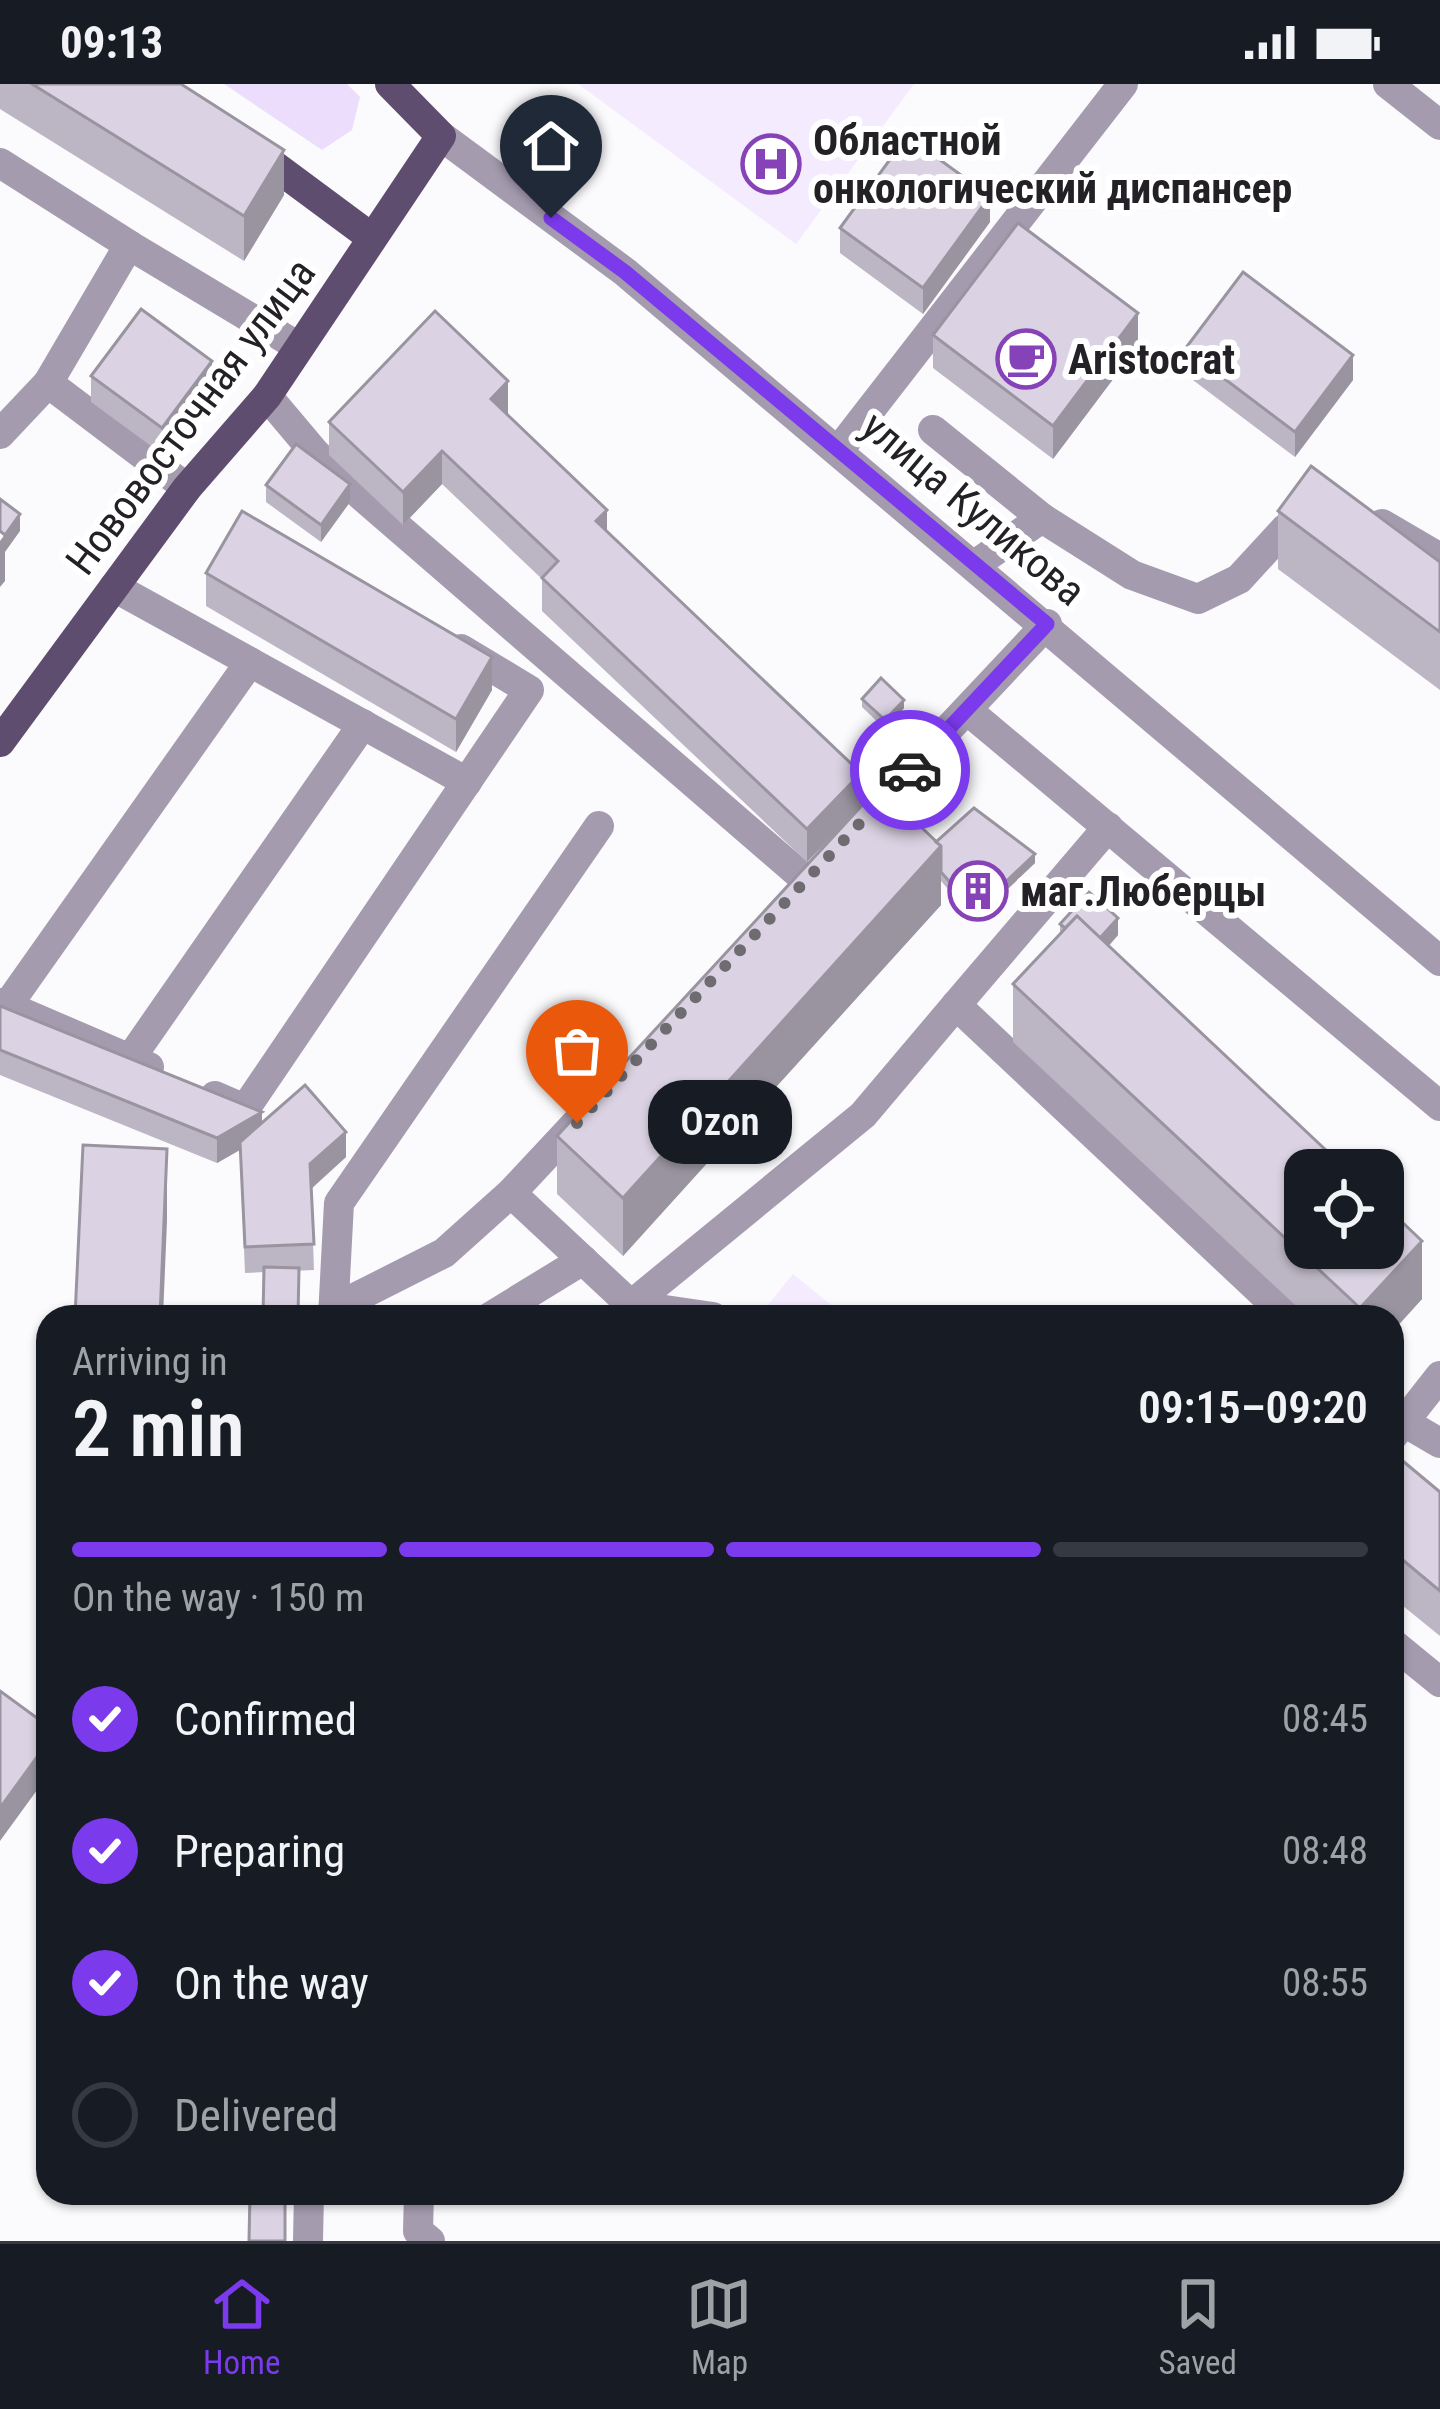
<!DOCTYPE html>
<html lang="en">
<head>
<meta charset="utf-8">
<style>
	body { margin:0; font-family:"Roboto Condensed",sans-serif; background:#242831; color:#f1f3f6; height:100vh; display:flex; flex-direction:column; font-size:45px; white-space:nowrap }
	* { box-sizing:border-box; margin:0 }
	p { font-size:39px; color:#9ea1a6 }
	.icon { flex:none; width:66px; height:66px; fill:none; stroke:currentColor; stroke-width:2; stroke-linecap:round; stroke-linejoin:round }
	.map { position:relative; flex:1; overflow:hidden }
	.drawer { position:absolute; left:36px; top:1221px; width:1368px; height:900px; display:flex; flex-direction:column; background:#171b24; border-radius:36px; box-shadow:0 3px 9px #0004 }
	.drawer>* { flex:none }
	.fabs { position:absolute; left:1284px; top:1065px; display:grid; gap:24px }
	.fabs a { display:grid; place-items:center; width:120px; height:120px; border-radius:24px; background:#171b24; box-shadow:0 3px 9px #0004; font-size:60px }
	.pin { position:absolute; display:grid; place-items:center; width:102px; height:102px; color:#fff; margin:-123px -51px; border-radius:50% 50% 50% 0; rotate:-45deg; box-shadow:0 0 12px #0007 }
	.pin .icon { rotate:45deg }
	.courier { position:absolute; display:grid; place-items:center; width:120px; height:120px; margin:-60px; border:9px solid #7c3aed; border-radius:50%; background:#fff; color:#222; box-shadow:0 3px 15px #0007 }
	.bubble { position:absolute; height:84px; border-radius:36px; background:#171b24; box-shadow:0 3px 9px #0004; font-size:39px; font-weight:600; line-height:84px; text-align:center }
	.overview em { font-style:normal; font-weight:600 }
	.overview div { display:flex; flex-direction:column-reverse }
	.overview { display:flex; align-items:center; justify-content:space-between; height:204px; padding:0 36px }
	h1 { font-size:78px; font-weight:600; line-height:90px }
	.bar { display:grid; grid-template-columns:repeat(4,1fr); gap:18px 12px; align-content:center; height:144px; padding:0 36px }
	.bar i { height:15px; border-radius:9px; background:#363941 }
	.bar .active { background:#7c3aed }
	.bar p { grid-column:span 4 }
	ol { padding:0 36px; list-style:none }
	li { display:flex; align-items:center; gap:36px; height:132px }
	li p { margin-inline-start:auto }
	li .icon { padding:12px; border-radius:50%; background:#7c3aed; color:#fff; stroke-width:4 }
	li:last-child { color:#9ea1a6 }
	li i { width:66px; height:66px; border:6px solid #363941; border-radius:50% }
	.status { display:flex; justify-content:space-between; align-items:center; height:84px; padding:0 60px; background:#171b24; direction:ltr }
	.status svg { height:33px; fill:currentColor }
	.dock { display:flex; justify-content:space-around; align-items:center; height:168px; border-top:3px solid #363941; background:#171b24; font-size:33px; color:#9ea1a6 }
	.dock a { display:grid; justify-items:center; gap:6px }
	.dock .active { color:#7c3aed }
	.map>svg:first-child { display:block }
	.built { fill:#f5ebfe }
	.green { fill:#edddfc }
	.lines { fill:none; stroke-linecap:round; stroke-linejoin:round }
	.minor { stroke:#a59baf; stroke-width:30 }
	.major { stroke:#5f4d70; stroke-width:30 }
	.wall { fill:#bcb5c3 }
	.shaded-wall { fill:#99949f }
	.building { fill:#dbd3e3; stroke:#99949f; stroke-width:3 }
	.done { stroke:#6f6c71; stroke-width:12; stroke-dasharray:0 21.6 }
	.route { stroke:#7c3aed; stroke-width:15 }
	.labels { text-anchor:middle; stroke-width:12; stroke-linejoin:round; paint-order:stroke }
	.poi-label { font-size:42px; font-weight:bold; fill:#232026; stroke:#fff; text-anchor:start }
	.street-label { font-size:42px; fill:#232026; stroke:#fff }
</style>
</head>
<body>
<div class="status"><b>09:13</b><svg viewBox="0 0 49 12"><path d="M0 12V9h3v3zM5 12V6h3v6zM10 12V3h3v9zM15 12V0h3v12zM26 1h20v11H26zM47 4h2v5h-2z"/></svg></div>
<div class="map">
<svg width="1440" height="2157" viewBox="0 0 1440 2157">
	<rect width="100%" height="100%" fill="#fbfafd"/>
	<g class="built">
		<path d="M578,0H914L796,160Z"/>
		<path d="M793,1190L846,1233H758Z"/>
	</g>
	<path class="green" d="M224,0H347L360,13L352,46L322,66Z"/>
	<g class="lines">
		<g class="minor">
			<path d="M1388,0L1440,41"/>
			<path d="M441,52L625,188L1440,877"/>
			<path d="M0,79L129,161L48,299L0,350"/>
			<path d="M129,161L299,263"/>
			<path d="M48,299L187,404"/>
			<path d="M267,312L315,369L364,414L806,796"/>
			<path d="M933,346L1042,434"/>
			<path d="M839,366L1123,0"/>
			<path d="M1382,440L1440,474"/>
			<path d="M976,480L1042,434L1132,491L1198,515L1239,495L1285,445L1310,428"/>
			<path d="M114,503L467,698"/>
			<path d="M967,626L1440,1022"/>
			<path d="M858,741L1047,540"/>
			<path d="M0,919L149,983"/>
			<path d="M956,921L1108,743"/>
			<path d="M7,922L250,578"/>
			<path d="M130,975L363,640"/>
			<path d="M215,1012L245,1025L529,606L461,565"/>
			<path d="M582,1033L511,1109L631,1221L863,1031L956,921L1288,1233"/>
			<path d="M631,1221L713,1233"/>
			<path d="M333,1225L444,1169L511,1109"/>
			<path d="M333,1233L339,1119L599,742"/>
			<path d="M490,1233L583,1176"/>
			<path d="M1392,1331L1440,1359"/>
			<path d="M1392,1353L1440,1292"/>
			<path d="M1392,1559L1440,1598"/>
			<path d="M419,2109L418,2147L430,2157"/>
			<path d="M308,2157L309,2109"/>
		</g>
		<g class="major">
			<path d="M252,65L372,154"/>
			<path d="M0,658L187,404L267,312L441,52L390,0"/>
		</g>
	</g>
	<g class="wall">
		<path d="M0,0H181L284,111L244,177L0,25Z"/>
		<path d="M990,138L923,230L840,169V144Z"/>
		<path d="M933,251L1138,262L1053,375L933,284Z"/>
		<path d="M1185,265L1353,296L1295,373L1185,290Z"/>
		<path d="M91,292L212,302L162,370L91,318Z"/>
		<path d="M508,330L607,448L861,722L807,778L542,527V495L442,400L403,441L329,371V338Z"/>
		<path d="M266,401L350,418L321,458L266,418Z"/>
		<path d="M1278,427L1440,478V606L1278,485Z"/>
		<path d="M206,489L492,606L456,668L206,522Z"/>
		<path d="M862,615L904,624L885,645L862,623Z"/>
		<path d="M936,758L1035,779L975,836L941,797V821L623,1172L557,1110V1052Z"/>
		<path d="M1060,840L1118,851L1109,862L1422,1215L1392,1248V1233H1308L1013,958V900L1060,849Z"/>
		<path d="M0,922L262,1040L346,1073L311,1104L314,1186L245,1189L240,1066L217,1079L0,991Z"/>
		<path d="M1392,1368L1440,1408V1552L1392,1513Z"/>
	</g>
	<g class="shaded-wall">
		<path d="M284,66V111L244,177V132Z"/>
		<path d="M990,112V138L923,230V204Z"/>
		<path d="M1138,229V262L1053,375V342Z"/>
		<path d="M1353,271V296L1295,373V348Z"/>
		<path d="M212,277V302L162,370V344Z"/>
		<path d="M508,297V330L491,348V315Z"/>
		<path d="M442,367V400L403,441V408Z"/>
		<path d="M350,400V418L321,458V441Z"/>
		<path d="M607,426V459L596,437Z"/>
		<path d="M20,430V447L5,468V497L0,503V457Z"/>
		<path d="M492,573V606L456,668V635Z"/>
		<path d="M904,616V624L885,645V636Z"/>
		<path d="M861,689V722L807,778V745Z"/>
		<path d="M941,762V821L623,1172V1114Z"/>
		<path d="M1035,770V779L975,836V827Z"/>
		<path d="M1118,834V851L1089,883V866Z"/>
		<path d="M262,1028V1053L217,1079V1054Z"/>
		<path d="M346,1048V1073L310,1106V1080Z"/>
		<path d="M167,1065V1137L163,1233H160Z"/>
		<path d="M1422,1157V1215L1392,1248V1233H1360V1224Z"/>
		<path d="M48,1658V1691L0,1757V1724Z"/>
	</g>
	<g class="building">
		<path d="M32,0H181L284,66L244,132Z"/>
		<path d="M907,52L990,112L923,204L840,144Z"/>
		<path d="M1018,139L1138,229L1053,342L933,251Z"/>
		<path d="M1243,188L1353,271L1295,348L1185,265Z"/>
		<path d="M141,225L212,277L162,344L91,292Z"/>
		<path d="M435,227L508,297L491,315L607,426L596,437L861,689L807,745L542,494L558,477L442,367L403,408L329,338Z"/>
		<path d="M296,360L350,400L321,441L266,401Z"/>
		<path d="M1311,382L1440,478V548L1278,427Z"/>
		<path d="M0,415L20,430L5,451L0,447Z"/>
		<path d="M242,427L492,573L456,635L206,489Z"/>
		<path d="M881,594L904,616L885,636L862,615Z"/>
		<path d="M879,703L941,762L623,1114L557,1052Z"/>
		<path d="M974,724L1035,770L975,827L941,788V762L936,758Z"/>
		<path d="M1089,808L1118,834L1100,854L1077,832L1065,844L1060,840Z"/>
		<path d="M1077,832L1347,1086H1305V1164H1383V1120L1422,1157L1360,1224L1013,900Z"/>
		<path d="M0,922L262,1028L217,1054L0,966Z"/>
		<path d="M305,1001L346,1048L310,1080L314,1160L245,1163L240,1058Z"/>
		<path d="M83,1061L167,1065L160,1233H75Z"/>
		<path d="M264,1183L299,1184L298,1233H263Z"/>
		<path d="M1392,1368L1440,1408V1507L1392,1467Z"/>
		<path d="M0,1607L48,1642V1658L0,1724Z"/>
		<path d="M250,2109H285V2157H249Z"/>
	</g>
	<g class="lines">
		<path class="done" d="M577,1039L910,686"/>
		<path class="route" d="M551,134L625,188L1047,540L910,686"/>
	</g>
	<defs>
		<symbol id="hospital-ring" viewBox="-11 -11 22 22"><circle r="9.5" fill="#fff" stroke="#8643b7" stroke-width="1.5"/><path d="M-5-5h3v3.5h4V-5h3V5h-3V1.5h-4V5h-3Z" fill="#8643b7"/></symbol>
		<symbol id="cafe-ring" viewBox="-11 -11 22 22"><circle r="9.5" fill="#fff" stroke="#8643b7" stroke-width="1.5"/><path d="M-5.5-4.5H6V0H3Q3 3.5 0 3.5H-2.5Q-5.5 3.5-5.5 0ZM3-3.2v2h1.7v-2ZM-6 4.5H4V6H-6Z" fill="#8643b7"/></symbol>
		<symbol id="building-ring" viewBox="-11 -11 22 22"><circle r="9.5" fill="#fff" stroke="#8643b7" stroke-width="1.5"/><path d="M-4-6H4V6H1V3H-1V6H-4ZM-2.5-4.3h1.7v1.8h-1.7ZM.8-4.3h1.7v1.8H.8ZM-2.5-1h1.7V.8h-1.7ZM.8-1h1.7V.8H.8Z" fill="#8643b7"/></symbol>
	</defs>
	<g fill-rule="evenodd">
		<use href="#hospital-ring" x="738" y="47" width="66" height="66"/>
		<use href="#cafe-ring" x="993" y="242" width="66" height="66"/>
		<use href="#building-ring" x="945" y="774" width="66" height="66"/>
	</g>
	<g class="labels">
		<g class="poi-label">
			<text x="813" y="71">Областной<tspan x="813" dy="48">онкологический диспансер</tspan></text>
			<text x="1068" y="290">Aristocrat</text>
			<text x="1020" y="822">маг.Люберцы</text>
		</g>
		<g class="street-label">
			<text transform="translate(190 332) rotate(-53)" y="15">Нововосточная улица</text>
			<text transform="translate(974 424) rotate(40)" y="15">улица Куликова</text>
		</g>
	</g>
</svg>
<div class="fabs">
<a><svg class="icon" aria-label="locate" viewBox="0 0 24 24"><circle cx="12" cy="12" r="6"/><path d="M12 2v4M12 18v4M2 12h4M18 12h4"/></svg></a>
</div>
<div class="pin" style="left:577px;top:1039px;background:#ea580c"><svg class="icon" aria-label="bag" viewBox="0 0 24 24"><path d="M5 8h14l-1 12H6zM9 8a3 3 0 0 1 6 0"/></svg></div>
<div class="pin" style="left:551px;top:134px;background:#1f2937"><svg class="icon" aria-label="home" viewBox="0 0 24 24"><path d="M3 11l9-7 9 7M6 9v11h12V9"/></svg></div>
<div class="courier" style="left:910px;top:686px"><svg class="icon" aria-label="car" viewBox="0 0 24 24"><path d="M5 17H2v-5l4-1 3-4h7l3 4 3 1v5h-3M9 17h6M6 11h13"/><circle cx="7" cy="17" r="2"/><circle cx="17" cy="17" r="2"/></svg></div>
<div class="bubble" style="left:648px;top:996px;width:144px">Ozon</div>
<section class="drawer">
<div class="overview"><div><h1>2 min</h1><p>Arriving in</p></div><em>09:15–09:20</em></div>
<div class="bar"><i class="active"></i><i class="active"></i><i class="active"></i><i></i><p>On the way · 150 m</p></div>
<ol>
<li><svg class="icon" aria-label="check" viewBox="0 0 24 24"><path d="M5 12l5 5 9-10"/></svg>Confirmed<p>08:45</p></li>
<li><svg class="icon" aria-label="check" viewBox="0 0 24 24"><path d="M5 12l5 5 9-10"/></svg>Preparing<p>08:48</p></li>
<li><svg class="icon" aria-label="check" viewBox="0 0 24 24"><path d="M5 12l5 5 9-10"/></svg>On the way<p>08:55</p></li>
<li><i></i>Delivered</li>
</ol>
</section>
</div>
<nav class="dock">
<a class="active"><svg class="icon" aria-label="home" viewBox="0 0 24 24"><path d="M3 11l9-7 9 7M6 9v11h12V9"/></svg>Home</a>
<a><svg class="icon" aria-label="map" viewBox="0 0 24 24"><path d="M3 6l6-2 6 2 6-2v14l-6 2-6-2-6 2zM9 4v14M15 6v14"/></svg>Map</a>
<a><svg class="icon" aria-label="saved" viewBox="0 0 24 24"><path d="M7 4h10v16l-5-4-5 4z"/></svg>Saved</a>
</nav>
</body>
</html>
